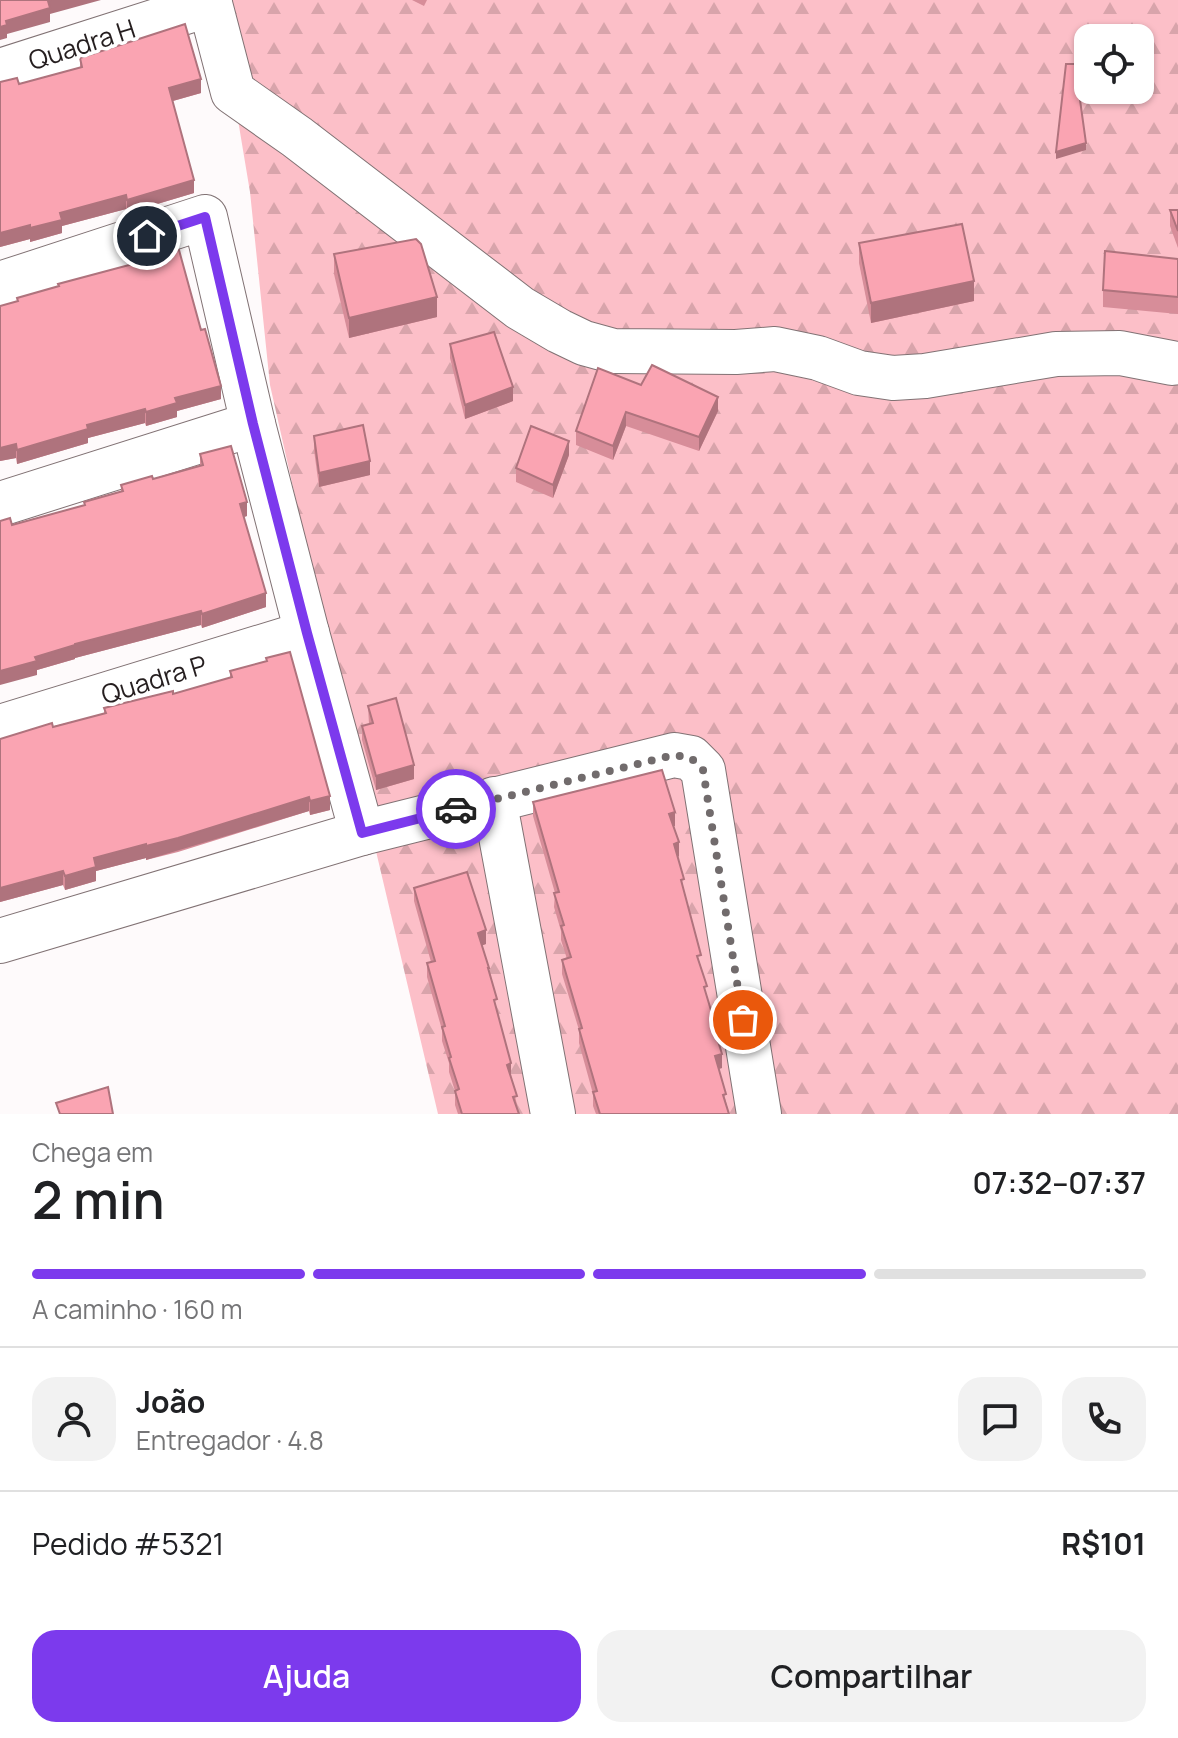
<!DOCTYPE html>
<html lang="pt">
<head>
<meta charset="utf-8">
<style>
	body { margin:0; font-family:Manrope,sans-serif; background:#f2f2f2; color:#202124; height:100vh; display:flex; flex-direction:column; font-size:30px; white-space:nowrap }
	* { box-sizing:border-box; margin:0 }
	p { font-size:26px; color:#757577 }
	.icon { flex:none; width:44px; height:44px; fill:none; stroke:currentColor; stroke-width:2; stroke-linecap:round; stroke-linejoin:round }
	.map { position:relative; height:1114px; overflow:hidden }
	.details { display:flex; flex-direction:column; background:#fff; flex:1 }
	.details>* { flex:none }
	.tools { position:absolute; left:1074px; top:24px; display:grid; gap:16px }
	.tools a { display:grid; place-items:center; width:80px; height:80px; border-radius:16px; background:#fff; box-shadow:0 2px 6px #0004; font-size:40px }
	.pin { position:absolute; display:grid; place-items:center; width:68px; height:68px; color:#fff; margin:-34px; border:4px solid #fff; border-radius:50%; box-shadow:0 2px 8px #0007 }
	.courier { position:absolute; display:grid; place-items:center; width:80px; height:80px; margin:-40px; border:6px solid #7c3aed; border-radius:50%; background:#fff; color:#222; box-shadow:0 2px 10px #0007 }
	.headline em { font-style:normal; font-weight:600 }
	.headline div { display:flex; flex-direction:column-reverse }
	.headline { display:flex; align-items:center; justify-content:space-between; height:136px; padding:0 32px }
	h1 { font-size:52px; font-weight:600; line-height:60px }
	.bar { display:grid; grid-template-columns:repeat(4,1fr); gap:12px 8px; align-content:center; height:96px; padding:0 32px }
	.bar i { height:10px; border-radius:6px; background:#e0e0e0 }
	.bar .active { background:#7c3aed }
	.bar p { grid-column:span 4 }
	.line { display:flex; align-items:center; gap:20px; padding:0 32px; border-top:2px solid #e0e0e0 }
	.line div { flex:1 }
	.round { display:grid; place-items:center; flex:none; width:84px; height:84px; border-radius:24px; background:#f2f2f2 }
	.action { display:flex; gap:16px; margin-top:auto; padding:16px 32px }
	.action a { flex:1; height:92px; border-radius:24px; background:#7c3aed; color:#fff; font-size:32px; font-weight:600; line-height:92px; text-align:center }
	.action a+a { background:#f2f2f2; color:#202124 }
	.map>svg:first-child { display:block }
	.forest { fill:url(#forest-firs); fill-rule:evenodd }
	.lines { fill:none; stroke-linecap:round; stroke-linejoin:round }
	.minor-casing { stroke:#817274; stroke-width:46 }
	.minor { stroke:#fff; stroke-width:44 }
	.wall { fill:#d78d99 }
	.shaded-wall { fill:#af737d }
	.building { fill:#faa4b2; stroke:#af737d; stroke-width:2 }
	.done { stroke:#716b6c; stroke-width:8; stroke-dasharray:0 14.4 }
	.route { stroke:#7c3aed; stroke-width:10 }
	.labels { text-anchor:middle; stroke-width:7; stroke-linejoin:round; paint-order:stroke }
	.street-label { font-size:26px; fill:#251e1f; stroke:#fff }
</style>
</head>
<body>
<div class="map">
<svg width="1178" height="1114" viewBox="0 0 1178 1114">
	<defs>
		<pattern id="forest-firs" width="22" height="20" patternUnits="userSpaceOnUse" patternTransform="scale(2)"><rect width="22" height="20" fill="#fcbfc8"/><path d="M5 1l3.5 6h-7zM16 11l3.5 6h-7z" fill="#d8a4ab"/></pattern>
	</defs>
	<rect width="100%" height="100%" fill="#fefafb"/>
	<path class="forest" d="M218,0H1178V1114H438L354,758L270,385L250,192ZM1088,38H1140V90H1088Z"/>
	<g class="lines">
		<defs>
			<g id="minor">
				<path d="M209,0L233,92L297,137L520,308L559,331L584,343L613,351L736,352L775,349L818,358L859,373L893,378L925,376L1056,354L1120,353L1172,363"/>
				<path d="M0,71L210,4"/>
				<path d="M0,284L205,217L253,424L307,633L362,833"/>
				<path d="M0,504L253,424"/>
				<path d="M0,727L307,633"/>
				<path d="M494,799L553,1114"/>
				<path d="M0,941L362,833L674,755L691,758L703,770L759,1114"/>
			</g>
		</defs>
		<use href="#minor" class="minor-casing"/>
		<use href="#minor" class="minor"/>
	</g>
	<g class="wall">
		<path d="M412,0H427L424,6Z"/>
		<path d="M80,58L201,93L173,101L194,193L127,213L126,209L62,226V233L30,242V239L0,247V82L19,84L80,68Z"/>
		<path d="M1170,210H1178V248L1170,226Z"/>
		<path d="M859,243L974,301L871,323L859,263Z"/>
		<path d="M334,254L437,317L349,338L334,274Z"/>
		<path d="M1178,259V314L1103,307V290Z"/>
		<path d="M58,284L221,399L177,411V417L146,426L145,423L88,438V443L37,458L17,464L16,458L0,461L17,298L58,287Z"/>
		<path d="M450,344L513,401L465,419L450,358Z"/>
		<path d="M641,385L718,411L699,451L626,426L613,460L576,445V431Z"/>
		<path d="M314,436L370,475L319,487L314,450Z"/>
		<path d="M200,454L247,516L244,517L266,607L202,628L201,625L75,658V659L37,670V675L12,525L84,505V502L121,492V485L153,479L200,466Z"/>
		<path d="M569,455L553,498L516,482V468Z"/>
		<path d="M266,658L330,810L310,815L309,811L178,852L146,860V858L96,871V881L65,890L63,885L0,902V739L104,714V708L173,694L230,678V671L266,661Z"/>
		<path d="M368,706L414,779L376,790L362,740V726L369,724Z"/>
		<path d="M533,802L675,826H674L679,856L678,857L684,892L722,1068L718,1069L729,1114H596L593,1106V1094L579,1043V1030L562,974V960L567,959L561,940V931L554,907L555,893L533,816Z"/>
		<path d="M414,888L486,944L482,945L519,1114H458L455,1105V1091L449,1072V1063L442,1041V1030L427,977V963L431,962L414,901Z"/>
	</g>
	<g class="shaded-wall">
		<path d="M51,0H101L50,14V22L7,34V38L0,40V27L6,21Z"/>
		<path d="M201,79V93L169,102V88Z"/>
		<path d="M1086,143V150L1056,159V152Z"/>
		<path d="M194,180V193L127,213V200Z"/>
		<path d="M126,195V209L62,226V233L30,242V228L60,213Z"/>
		<path d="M30,225V239L0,247V233Z"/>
		<path d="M974,281V301L871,323V303Z"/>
		<path d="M437,297V317L349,338V318Z"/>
		<path d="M221,386V399L177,411V417L146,426V412L175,398Z"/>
		<path d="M513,387V401L465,419V405Z"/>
		<path d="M718,397V411L699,451V437Z"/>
		<path d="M145,409V423L88,438V443L17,464V450L87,425Z"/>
		<path d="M626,412V426L613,460V446Z"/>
		<path d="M569,441V455L553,498V485Z"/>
		<path d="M16,444V458L0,461V448Z"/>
		<path d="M370,461V475L319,487V473Z"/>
		<path d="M247,502V516L240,518V504Z"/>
		<path d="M266,593V607L202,628V614Z"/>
		<path d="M201,611V625L75,658V659L37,670V675L0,685V671L35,657L75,644Z"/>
		<path d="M414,765V779L376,790V776Z"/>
		<path d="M330,796V810L310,815V801Z"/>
		<path d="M309,797V811L146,860V846Z"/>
		<path d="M675,812V826L669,828V814Z"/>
		<path d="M679,842V856L674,858V844Z"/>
		<path d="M146,844V858L96,871V881L65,890V876L94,858Z"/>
		<path d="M63,871V885L0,902V888Z"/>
		<path d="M486,930V944L478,947V933Z"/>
		<path d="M722,1054V1068L715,1070V1056Z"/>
		<path d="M511,1063V1077L507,1065Z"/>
	</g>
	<g class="building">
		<path d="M0,0H51L48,1L50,8L6,21L7,25L0,27Z"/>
		<path d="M185,24L201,79L169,88L194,180L127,200L126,195L60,213L62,220L30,228V225L0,233V82L17,78L19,84L82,67L80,58Z"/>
		<path d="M1066,64H1075L1086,143L1056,152Z"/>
		<path d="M1170,210H1178V231Z"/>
		<path d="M962,224L974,281L871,303L859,243Z"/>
		<path d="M416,239L421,244L437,297L349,318L334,254Z"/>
		<path d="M179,250L201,330L205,329L221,386L175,398L177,403L146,412L145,409L87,425L88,429L37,444L17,450L16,444L0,448V306L18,301L17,298L59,286L58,284L148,260V258Z"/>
		<path d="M1105,251L1178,259V297L1103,290Z"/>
		<path d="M494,332L513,387L465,405L450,344Z"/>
		<path d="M652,365L718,397L699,437L626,412L613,446L576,431L598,368L641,385Z"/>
		<path d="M363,425L370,461L319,473L314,436Z"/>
		<path d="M531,426L569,441L553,485L516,468Z"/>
		<path d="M231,446L247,502L240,504L266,593L202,614L201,611L75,644V645L35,657L37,661L0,671V521L10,518L12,525L85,505L84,502L123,491L121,485L152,476L153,479L203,465L200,454Z"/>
		<path d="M290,652L330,796L310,801L309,797L178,838L146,846V844L94,858L96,867L65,876L63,871L0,888V739L52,723L53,727L106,713L104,708L173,691V694L232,677L230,671L267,661L266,658Z"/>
		<path d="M396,698L414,765L376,776L362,726L373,723L368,706Z"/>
		<path d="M662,770L675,812L669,814L679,842L674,844L684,879L681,880L701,955L697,956L707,986L704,987L713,1017L711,1018L722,1054L715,1056L726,1094L723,1095L729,1114H600L593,1092L597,1091L579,1029L582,1028L562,960L571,957L561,926L564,925L554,893L559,892L533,802Z"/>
		<path d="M467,872L486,930L478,933L489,968H488L497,999L494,1000L511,1063L507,1065L517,1096L513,1097L519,1114H462L455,1091L459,1089L449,1058L451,1057L442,1027L445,1026L427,963L435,961L414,888Z"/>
		<path d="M108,1087L113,1114H60L56,1103Z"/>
	</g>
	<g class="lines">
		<path class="done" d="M456,809L674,755L691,758L703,770L743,1020"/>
		<path class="route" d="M147,236L205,217L253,424L307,633L362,833L456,809"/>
	</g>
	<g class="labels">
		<g class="street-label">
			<text transform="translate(82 45) rotate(-18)" y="9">Quadra H</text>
			<text transform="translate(154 680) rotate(-17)" y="9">Quadra P</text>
		</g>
	</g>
</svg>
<div class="tools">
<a><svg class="icon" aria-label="locate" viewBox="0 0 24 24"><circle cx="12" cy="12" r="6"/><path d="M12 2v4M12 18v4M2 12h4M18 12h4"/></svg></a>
</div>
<div class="pin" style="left:743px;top:1020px;background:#ea580c"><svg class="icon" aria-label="bag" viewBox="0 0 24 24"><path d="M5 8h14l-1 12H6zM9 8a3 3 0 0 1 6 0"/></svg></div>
<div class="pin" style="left:147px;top:236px;background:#1f2937"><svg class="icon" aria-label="home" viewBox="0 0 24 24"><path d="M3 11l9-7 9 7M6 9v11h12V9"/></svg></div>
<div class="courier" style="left:456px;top:809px"><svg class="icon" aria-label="car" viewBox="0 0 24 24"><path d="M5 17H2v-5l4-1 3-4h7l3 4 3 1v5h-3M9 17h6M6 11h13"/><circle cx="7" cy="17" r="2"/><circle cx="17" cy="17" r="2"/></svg></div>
</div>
<section class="details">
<div class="headline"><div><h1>2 min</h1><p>Chega em</p></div><em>07:32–07:37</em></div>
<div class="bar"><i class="active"></i><i class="active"></i><i class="active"></i><i></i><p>A caminho · 160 m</p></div>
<div class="line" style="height:144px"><a class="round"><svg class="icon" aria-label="person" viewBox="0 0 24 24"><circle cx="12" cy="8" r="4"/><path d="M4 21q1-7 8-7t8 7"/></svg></a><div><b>João</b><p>Entregador · 4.8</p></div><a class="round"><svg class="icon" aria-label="chat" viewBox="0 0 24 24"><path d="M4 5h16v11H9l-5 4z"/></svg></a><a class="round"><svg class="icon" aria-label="phone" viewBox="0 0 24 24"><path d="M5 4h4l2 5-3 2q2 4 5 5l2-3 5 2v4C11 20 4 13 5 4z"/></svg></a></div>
<div class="line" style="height:104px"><div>Pedido #5321</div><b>R$101</b></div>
<div class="action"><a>Ajuda</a><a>Compartilhar</a></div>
</section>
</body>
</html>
